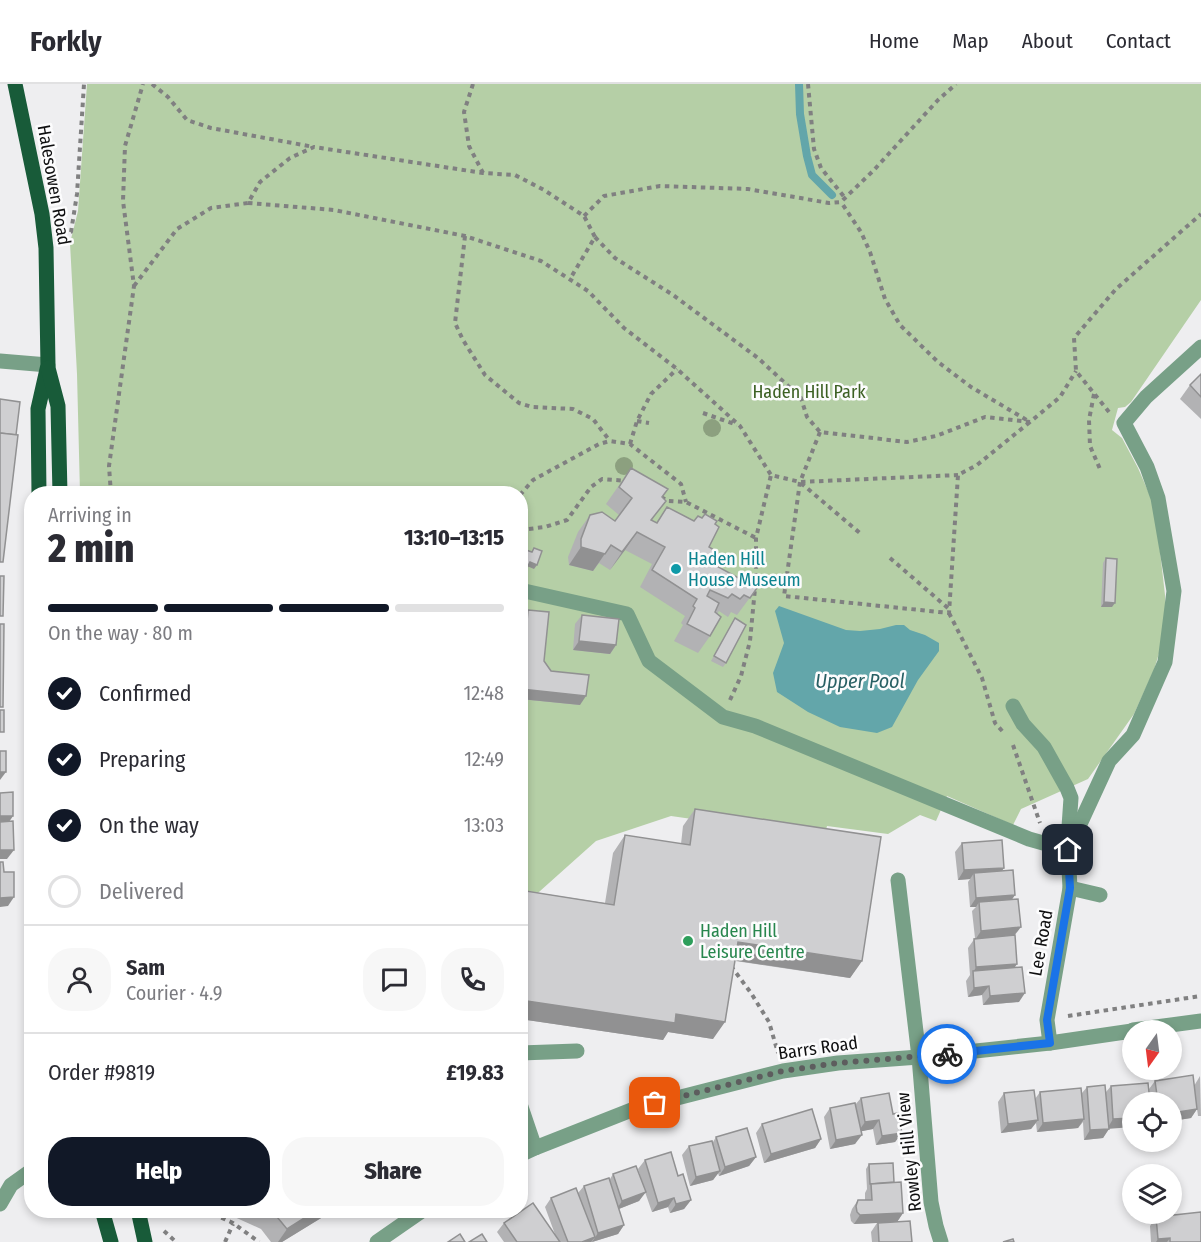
<!DOCTYPE html>
<html lang="en">
<head>
<meta charset="utf-8">
<style>
	body { margin:0; font-family:"Fira Sans Condensed",sans-serif; background:#f7f7f7; color:#2b2b33; height:100vh; display:flex; flex-direction:column; font-size:22px; white-space:nowrap }
	* { box-sizing:border-box; margin:0 }
	p { font-size:20px; color:#7c7c81 }
	.icon { flex:none; width:33px; height:33px; fill:none; stroke:currentColor; stroke-width:2; stroke-linecap:round; stroke-linejoin:round }
	.map { position:relative; flex:1; overflow:hidden }
	.sheet { position:absolute; left:24px; top:402px; width:504px; height:732px; display:flex; flex-direction:column; background:#fff; border-radius:24px; box-shadow:0 3px 9px #0003 }
	.sheet>* { flex:none }
	.needle { width:39px; rotate:194deg }
	.fabs { position:absolute; left:1122px; top:936px; display:grid; gap:12px }
	.fabs a { display:grid; place-items:center; width:60px; height:60px; border-radius:50%; background:#fff; box-shadow:0 3px 9px #0003; font-size:30px }
	.pin { position:absolute; display:grid; place-items:center; width:51px; height:51px; color:#fff; margin:-26px; border-radius:12px; box-shadow:0 3px 9px #0006 }
	.courier { position:absolute; display:grid; place-items:center; width:60px; height:60px; margin:-30px; border:4px solid #1a73e8; border-radius:50%; background:#fff; color:#222; box-shadow:0 2px 8px #0007 }
	.head em { font-style:normal; font-weight:800 }
	.head div { display:flex; flex-direction:column-reverse }
	.head { display:flex; align-items:center; justify-content:space-between; height:102px; padding:0 24px }
	h1 { font-size:39px; font-weight:800; line-height:45px }
	.bar { display:grid; grid-template-columns:repeat(4,1fr); gap:9px 6px; align-content:center; height:72px; padding:0 24px }
	.bar i { height:8px; border-radius:4px; background:#e1e1e2 }
	.bar .on { background:#111827 }
	.bar p { grid-column:span 4 }
	.line { display:flex; align-items:center; gap:15px; padding:0 24px; border-top:2px solid #e1e1e2 }
	.line div { flex:1 }
	.round { display:grid; place-items:center; flex:none; width:63px; height:63px; border-radius:24px; background:#f7f7f7 }
	ol { padding:0 24px; list-style:none }
	li { display:flex; align-items:center; gap:18px; height:66px }
	li p { margin-inline-start:auto }
	li .icon { padding:6px; border-radius:50%; background:#111827; color:#fff; stroke-width:4 }
	li:last-child { color:#7c7c81 }
	li i { width:33px; height:33px; border:3px solid #e1e1e2; border-radius:50% }
	.action { display:flex; gap:12px; margin-top:auto; padding:12px 24px }
	.action a { flex:1; height:69px; border-radius:24px; background:#111827; color:#fff; font-size:24px; font-weight:800; line-height:69px; text-align:center }
	.action a+a { background:#f7f7f7; color:#2b2b33 }
	header { display:flex; align-items:center; gap:36px; box-sizing:border-box; height:84px; padding:0 30px; background:#fff; border-bottom:2px solid #e1e1e2 }
	header strong { font-size:28px }
	nav { display:flex; gap:33px; margin-inline-start:auto; font-size:21px }
	.map>svg:first-child { display:block }
	.green { fill:#b5cfa6 }
	.water { fill:#63a6aa }
	.lines { fill:none; stroke-linecap:round; stroke-linejoin:round }
	.stream { stroke:#63a6aa; stroke-width:8 }
	.path { stroke:#808081; stroke-width:4; stroke-dasharray:4.5 4.5; stroke-linecap:butt }
	.service { stroke:#78a087; stroke-width:15 }
	.minor { stroke:#78a087; stroke-width:15 }
	.tertiary { stroke:#78a087; stroke-width:15 }
	.primary { stroke:#185b39; stroke-width:15 }
	.tree { fill:#8ca07f }
	.wall { fill:#b2b2b4 }
	.shaded-wall { fill:#919192 }
	.building { fill:#cfcfd1; stroke:#919192; stroke-width:1.5 }
	.done { stroke:#5d5d5e; stroke-width:6; stroke-dasharray:0 10.8 }
	.route { stroke:#1a73e8; stroke-width:8 }
	.culture-dot { fill:#0f9aa8; stroke:#fcfcfd; stroke-width:2 }
	.leisure-dot { fill:#2e9e5b; stroke:#fcfcfd; stroke-width:2 }
	.labels { text-anchor:middle; stroke-width:5; stroke-linejoin:round; paint-order:stroke }
	.street-label { font-size:18px; fill:#0f0f10; stroke:#fcfcfd }
	.park-label { font-size:18px; fill:#3c6023; stroke:#fcfcfd }
	.culture-label { font-size:18px; fill:#0d838f; stroke:#fcfcfd; text-anchor:start }
	.leisure-label { font-size:18px; fill:#27864d; stroke:#fcfcfd; text-anchor:start }
	.water-label { font-size:20px; font-style:italic; fill:#286064; stroke:#fcfcfd }
</style>
</head>
<body>
<header>
<strong>Forkly</strong>
<nav><a>Home</a><a>Map</a><a>About</a><a>Contact</a></nav>
</header>
<div class="map">
<svg width="1201" height="1158" viewBox="0 0 1201 1158">
	<rect width="100%" height="100%" fill="#eeeef0"/>
	<path class="green" d="M87,0H1201V216L1131,318L1125,323L1118,324L1112,346L1122,354L1138,384L1151,414L1158,450L1165,511L1166,546L1154,586L1134,630L1088,695L1021,725L1013,741L947,712L936,737L920,731L888,750L827,742L824,754L671,732L596,757L530,816L521,815L520,410L80,409L77,290L70,159L78,127Z"/>
	<path class="water" d="M779,522L846,546L860,547L880,545L896,541H904L910,546L925,551L939,559V567L918,596L892,643L877,649L840,643L808,628L777,608L773,589L784,559L775,527Z"/>
	<g class="lines">
		<path class="stream" d="M799,0L800,30L807,72L812,91L832,111"/>
		<g class="path">
			<path d="M152,0L168,13L187,36L211,44L314,63"/>
			<path d="M473,0L464,28L469,62L483,89"/>
			<path d="M808,0L814,65L821,84L845,114"/>
			<path d="M248,119L334,126L465,152L541,177L588,207L624,244L677,285L740,342L771,391L800,398L958,391"/>
			<path d="M584,132L604,112L660,102L748,105L829,119L841,118L845,114L873,87L938,16L956,0"/>
			<path d="M465,152L455,239L463,256L485,291L519,319L532,323L573,325L593,335L610,357"/>
			<path d="M63,153L71,148L77,110L84,0"/>
			<path d="M595,153L615,174L673,211L758,274L801,314L807,333L820,348L907,358L936,352L985,333L1030,338L1060,313L1076,287"/>
			<path d="M134,202L177,145L211,124L248,119L260,98L290,74L314,63L483,89L515,91L544,106L584,132L595,153L570,195"/>
			<path d="M1094,310L1089,336L1090,362L1100,385"/>
			<path d="M1109,328L1076,287L1074,254L1116,205L1201,130"/>
			<path d="M703,329L737,341"/>
			<path d="M637,337L649,339"/>
			<path d="M820,348L800,398L784,512L949,529L958,391L977,381L1030,338L971,303L938,278L900,241L885,215L870,168L861,148L841,118"/>
			<path d="M630,360L637,337L651,310L677,285"/>
			<path d="M801,399L861,450"/>
			<path d="M111,410L109,382L134,202L123,117L125,62L143,0"/>
			<path d="M520,411L533,396L599,360L610,357L630,360L681,400L686,418"/>
			<path d="M661,413L668,417L686,418L756,454"/>
			<path d="M520,446L545,443L567,436L591,403L602,395L628,397"/>
			<path d="M890,474L949,525"/>
			<path d="M756,494L785,497"/>
			<path d="M949,529L982,594L995,639L1003,648"/>
			<path d="M730,616L741,592L750,557L756,494V454L771,391"/>
			<path d="M1013,661L1040,739"/>
			<path d="M731,882L751,909L769,938L778,969"/>
			<path d="M1068,932L1201,912"/>
			<path d="M205,1126L233,1139L259,1158"/>
			<path d="M159,1128L182,1126"/>
			<path d="M164,1147L176,1158"/>
			<path d="M225,1158L233,1140"/>
		</g>
		<g class="service">
			<path d="M520,506L627,530L649,577L723,633L755,642L1029,755L1068,766"/>
			<path d="M1013,622L1023,640L1044,663L1067,704L1071,714L1068,757"/>
			<path d="M1068,766L1109,677L1133,651L1165,578L1174,507L1158,414L1147,383L1124,339L1146,313L1201,263"/>
			<path d="M898,796L919,973"/>
			<path d="M1070,804L1100,811"/>
			<path d="M520,969L577,967"/>
			<path d="M520,1020L535,1064"/>
		</g>
		<g class="minor">
			<path d="M0,277L48,281"/>
			<path d="M1050,959L1047,936L1070,804L1068,766"/>
			<path d="M919,973L931,1118L936,1142L941,1158"/>
			<path d="M0,1120L11,1101L32,1086"/>
		</g>
		<g class="tertiary">
			<path d="M1133,946L1201,937"/>
			<path d="M520,1071L535,1064L634,1025L783,987L838,979L919,973L1050,959L1132,947"/>
			<path d="M377,1158L423,1126"/>
		</g>
		<g class="primary">
			<path d="M15,0L42,130L46,164L48,281L38,325L39,410"/>
			<path d="M48,284L58,322L60,410"/>
			<path d="M102,1126L111,1158"/>
			<path d="M138,1126L145,1158"/>
		</g>
	</g>
	<g class="tree">
		<circle cx="712" cy="344" r="9"/>
		<circle cx="624" cy="382" r="9"/>
	</g>
	<g class="wall">
		<path d="M1201,290V335L1180,315L1190,301Z"/>
		<path d="M631,384L663,413L652,437L656,439L667,423L694,437L715,440L709,463L711,479L757,504L737,531L731,528L728,533L719,527L717,530L710,552L698,569L674,557L683,541L681,539L685,532L640,503L652,480L625,466L610,486L599,479L593,487L569,481L568,473L578,448L590,431L615,437L619,431L606,420Z"/>
		<path d="M1106,474L1112,523H1101L1103,479Z"/>
		<path d="M528,526L544,577L580,621L520,615V544L521,535Z"/>
		<path d="M582,531L616,561L610,570L573,566L575,540Z"/>
		<path d="M735,534L726,579L723,583L711,577Z"/>
		<path d="M695,725L862,877L850,894L735,877L713,955L668,948L663,956L520,935V814L526,807L605,819L613,769L625,751L681,760L683,742Z"/>
		<path d="M962,759L1002,787L1012,815L1015,852V884L1019,918L983,921L982,911L968,913L966,897L970,891L968,864L975,854L972,827L976,823H970L968,798L970,795L958,796L955,768Z"/>
		<path d="M1200,992L1201,1032H1198L1194,1002Z"/>
		<path d="M1155,997L1197,1025L1191,1034L1172,1037V1018H1150L1149,1013L1109,1044L1103,1054L1084,1056L1083,1038L1078,1044L1037,1048L1036,1039L1031,1045L1001,1049L998,1018L1004,1009L1035,1015L1040,1008L1082,1009L1087,1003L1106,1008L1111,1002L1149,1005Z"/>
		<path d="M861,1014L893,1030L902,1049L895,1058L876,1061L873,1045L861,1047L855,1060L830,1065L824,1033L830,1024L855,1021Z"/>
		<path d="M762,1040L821,1055L815,1064L764,1079L756,1049Z"/>
		<path d="M716,1053L756,1073L749,1082L719,1092L718,1089L713,1096L690,1102L682,1071L689,1062L713,1058Z"/>
		<path d="M645,1076L678,1092L691,1116L684,1125L670,1129L668,1123L652,1128L645,1108L639,1117L619,1125L624,1141L618,1150L592,1158H504L497,1148L504,1139L556,1153L545,1123L551,1114L578,1109L584,1102L610,1095L613,1090L645,1107L638,1085Z"/>
		<path d="M869,1080L894,1099L903,1129L897,1138L912,1158H872L871,1148L877,1139L854,1140L851,1137L850,1131L852,1125L858,1116H865V1109L867,1105L866,1085Z"/>
		<path d="M219,1126H329L326,1131L282,1158H271L261,1145Z"/>
		<path d="M1156,1133L1201,1158H1151L1150,1142Z"/>
	</g>
	<g class="shaded-wall">
		<path d="M637,448L625,466L610,486L622,468Z"/>
		<path d="M611,461L593,487L569,481L581,463Z"/>
		<path d="M530,478L537,481L534,485L527,482Z"/>
		<path d="M1104,518L1115,519L1112,523H1101Z"/>
		<path d="M579,557L616,561L610,570L573,566Z"/>
		<path d="M520,605L586,612L580,621L520,615Z"/>
		<path d="M0,688H6L0,696Z"/>
		<path d="M0,732H13L7,741H0Z"/>
		<path d="M0,766H14L7,775H0Z"/>
		<path d="M1004,784L998,793L974,789L970,795L958,796L964,786Z"/>
		<path d="M1015,811L1009,820L979,818L976,823H970L976,814Z"/>
		<path d="M14,813L8,822L0,823V814Z"/>
		<path d="M1021,843L1014,852L975,856L981,847Z"/>
		<path d="M738,858L862,877L850,894L725,875Z"/>
		<path d="M1017,880L1011,889H973L976,883Z"/>
		<path d="M989,902L982,911L968,913L974,904Z"/>
		<path d="M1025,909L1019,918L983,921L990,912Z"/>
		<path d="M520,916L676,930L725,938L713,955L668,948L663,956L520,935Z"/>
		<path d="M1197,1025L1191,1034L1172,1037V1029Z"/>
		<path d="M1132,1034V1043L1107,1045L1113,1035Z"/>
		<path d="M1084,1035L1078,1044L1037,1048L1043,1039Z"/>
		<path d="M879,1036L873,1045L858,1048L865,1038Z"/>
		<path d="M1038,1036L1031,1045L1001,1049L1008,1040Z"/>
		<path d="M1109,1045L1103,1054L1084,1056L1090,1046Z"/>
		<path d="M902,1049L895,1058L876,1061L882,1052Z"/>
		<path d="M862,1051L855,1060L830,1065L836,1056Z"/>
		<path d="M821,1055L815,1064L764,1079L771,1070Z"/>
		<path d="M756,1073L749,1082L719,1092L725,1083Z"/>
		<path d="M720,1087L713,1096L690,1102L696,1093Z"/>
		<path d="M646,1108L639,1117L616,1126L622,1117Z"/>
		<path d="M674,1114L668,1123L652,1128L658,1119Z"/>
		<path d="M691,1116L684,1125L670,1129L676,1120Z"/>
		<path d="M317,1126H329L326,1131L282,1158H278L287,1145Z"/>
		<path d="M903,1129L897,1138L854,1140L860,1131Z"/>
		<path d="M624,1141L618,1150L592,1158L598,1149Z"/>
		<path d="M595,1153L591,1158H582Z"/>
		<path d="M1170,1154L1167,1158H1156L1158,1155Z"/>
	</g>
	<g class="building">
		<path d="M1201,290V313L1190,301Z"/>
		<path d="M0,315L20,318L16,351L0,349Z"/>
		<path d="M0,349L18,351L3,478H0Z"/>
		<path d="M631,384L668,405L662,413L666,417L651,436L657,439L667,423L694,437L698,432L702,434L705,430L717,437L715,440L719,443L709,463L714,466L715,473L711,479L757,504L750,514L744,511L740,515L732,510L728,514L710,506L707,512L719,519L715,528L721,533L710,552L687,540L695,524L693,522L697,515L652,486L665,463L637,448L622,468L611,461L605,470L581,463V455L590,431L602,428L615,437L632,414L619,403Z"/>
		<path d="M520,464L532,468L534,464L542,467L537,481L530,478L524,490L520,489Z"/>
		<path d="M1106,474L1117,475L1115,519L1104,518Z"/>
		<path d="M0,492H4L3,532H0Z"/>
		<path d="M528,526L549,528L544,577L551,587L589,591L586,612L521,605Z"/>
		<path d="M582,531L619,535L616,561L579,557Z"/>
		<path d="M735,534L746,541L726,579L714,572Z"/>
		<path d="M0,540H4L3,623H0Z"/>
		<rect x="0" y="626" width="4" height="22"/>
		<rect x="0" y="667" width="6" height="21"/>
		<path d="M13,708V732H0V709Z"/>
		<path d="M695,725L881,753L862,877L738,858L725,938L676,930L675,939L520,916V841L526,807L614,821L625,751L690,761Z"/>
		<path d="M13,737L14,766H0V738Z"/>
		<path d="M1002,756L1004,784L964,786L962,759Z"/>
		<path d="M0,778H3L4,788H14V813L0,814Z"/>
		<path d="M1013,786L1015,811L976,814L974,789Z"/>
		<path d="M1018,815L1021,843L981,847L979,818Z"/>
		<path d="M1015,851L1017,880L976,883L974,855Z"/>
		<path d="M1022,883L1025,909L990,912L989,902L974,904L973,887Z"/>
		<path d="M1193,991L1197,1025L1172,1029V1018H1158L1155,997Z"/>
		<path d="M1148,999L1150,1018H1132V1034L1113,1035L1111,1002Z"/>
		<path d="M1105,1001L1109,1045L1090,1046L1087,1003Z"/>
		<path d="M1081,1004L1084,1035L1043,1039L1040,1008Z"/>
		<path d="M1034,1006L1038,1036L1008,1040L1004,1009Z"/>
		<path d="M889,1009L893,1030L898,1029L902,1049L882,1052L879,1036L865,1038L861,1014Z"/>
		<path d="M855,1019L862,1051L836,1056L830,1024Z"/>
		<path d="M812,1025L821,1055L771,1070L762,1040Z"/>
		<path d="M747,1044L756,1073L725,1083L716,1053Z"/>
		<path d="M712,1057L720,1087L696,1093L689,1062Z"/>
		<path d="M671,1068L678,1092L683,1090L691,1116L676,1120L674,1114L658,1119L645,1076Z"/>
		<path d="M893,1079L894,1098L870,1100L869,1080Z"/>
		<path d="M636,1082L646,1108L622,1117L613,1090Z"/>
		<path d="M609,1094L624,1141L598,1149L584,1102Z"/>
		<path d="M901,1098L903,1129L860,1131L857,1128L856,1122L858,1116H872L871,1100Z"/>
		<path d="M576,1104L595,1153L582,1158H568L551,1114Z"/>
		<path d="M533,1119L560,1158H517L504,1139Z"/>
		<path d="M271,1126H317L287,1145L273,1128Z"/>
		<path d="M1201,1128V1158H1170V1154L1158,1155L1156,1133Z"/>
		<path d="M910,1137L912,1158H879L878,1139Z"/>
		<path d="M460,1150L465,1158H448Z"/>
		<path d="M482,1150L487,1158H469Z"/>
		<path d="M1013,1155L1014,1158H1003Z"/>
	</g>
	<g class="lines">
		<path class="done" d="M655,1019L783,987L838,979L947,970"/>
		<path class="route" d="M947,970L1050,959L1047,936L1070,804L1068,766"/>
	</g>
	<circle class="culture-dot" cx="676" cy="485" r="6"/>
	<circle class="leisure-dot" cx="688" cy="857" r="6"/>
	<g class="labels">
		<g class="street-label">
			<text transform="translate(54 101) rotate(80)" y="6">Halesowen Road</text>
			<text transform="translate(1041 859) rotate(-80)" y="6">Lee Road</text>
			<text transform="translate(818 964) rotate(-8)" y="6">Barrs Road</text>
			<text transform="translate(909 1068) rotate(-96)" y="6">Rowley Hill View</text>
		</g>
		<g class="park-label">
			<text x="809" y="314">Haden Hill Park</text>
		</g>
		<g class="culture-label">
			<text x="688" y="481">Haden Hill<tspan x="688" dy="21">House Museum</tspan></text>
		</g>
		<g class="leisure-label">
			<text x="700" y="853">Haden Hill<tspan x="700" dy="21">Leisure Centre</tspan></text>
		</g>
		<g class="water-label">
			<text x="860" y="604">Upper Pool</text>
		</g>
	</g>
</svg>
<div class="fabs">
<a><svg class="needle" viewBox="-14 -14 28 28"><path d="M0-13l5 13h-10z" fill="#e53935"/><path d="M0 13l5-13h-10z" fill="#7c7c81"/></svg></a>
<a><svg class="icon" aria-label="locate" viewBox="0 0 24 24"><circle cx="12" cy="12" r="6"/><path d="M12 2v4M12 18v4M2 12h4M18 12h4"/></svg></a>
<a><svg class="icon" aria-label="layers" viewBox="0 0 24 24"><path d="M12 4l9 5-9 5-9-5zM3 14l9 5 9-5"/></svg></a>
</div>
<div class="pin" style="left:655px;top:1019px;background:#ea580c"><svg class="icon" aria-label="bag" viewBox="0 0 24 24"><path d="M5 8h14l-1 12H6zM9 8a3 3 0 0 1 6 0"/></svg></div>
<div class="pin" style="left:1068px;top:766px;background:#1f2937"><svg class="icon" aria-label="home" viewBox="0 0 24 24"><path d="M3 11l9-7 9 7M6 9v11h12V9"/></svg></div>
<div class="courier" style="left:947px;top:970px"><svg class="icon" aria-label="bike" viewBox="0 0 24 24"><circle cx="6" cy="16" r="4"/><circle cx="18" cy="16" r="4"/><path d="M6 16l4-8h5l3 8M10 8l3 8H6M13 5h3"/></svg></div>
<section class="sheet">
<div class="head"><div><h1>2 min</h1><p>Arriving in</p></div><em>13:10–13:15</em></div>
<div class="bar"><i class="on"></i><i class="on"></i><i class="on"></i><i></i><p>On the way · 80 m</p></div>
<ol>
<li><svg class="icon" aria-label="check" viewBox="0 0 24 24"><path d="M5 12l5 5 9-10"/></svg>Confirmed<p>12:48</p></li>
<li><svg class="icon" aria-label="check" viewBox="0 0 24 24"><path d="M5 12l5 5 9-10"/></svg>Preparing<p>12:49</p></li>
<li><svg class="icon" aria-label="check" viewBox="0 0 24 24"><path d="M5 12l5 5 9-10"/></svg>On the way<p>13:03</p></li>
<li><i></i>Delivered</li>
</ol>
<div class="line" style="height:108px"><a class="round"><svg class="icon" aria-label="person" viewBox="0 0 24 24"><circle cx="12" cy="8" r="4"/><path d="M4 21q1-7 8-7t8 7"/></svg></a><div><b>Sam</b><p>Courier · 4.9</p></div><a class="round"><svg class="icon" aria-label="chat" viewBox="0 0 24 24"><path d="M4 5h16v11H9l-5 4z"/></svg></a><a class="round"><svg class="icon" aria-label="phone" viewBox="0 0 24 24"><path d="M5 4h4l2 5-3 2q2 4 5 5l2-3 5 2v4C11 20 4 13 5 4z"/></svg></a></div>
<div class="line" style="height:78px"><div>Order #9819</div><b>£19.83</b></div>
<div class="action"><a>Help</a><a>Share</a></div>
</section>
</div>
</body>
</html>
